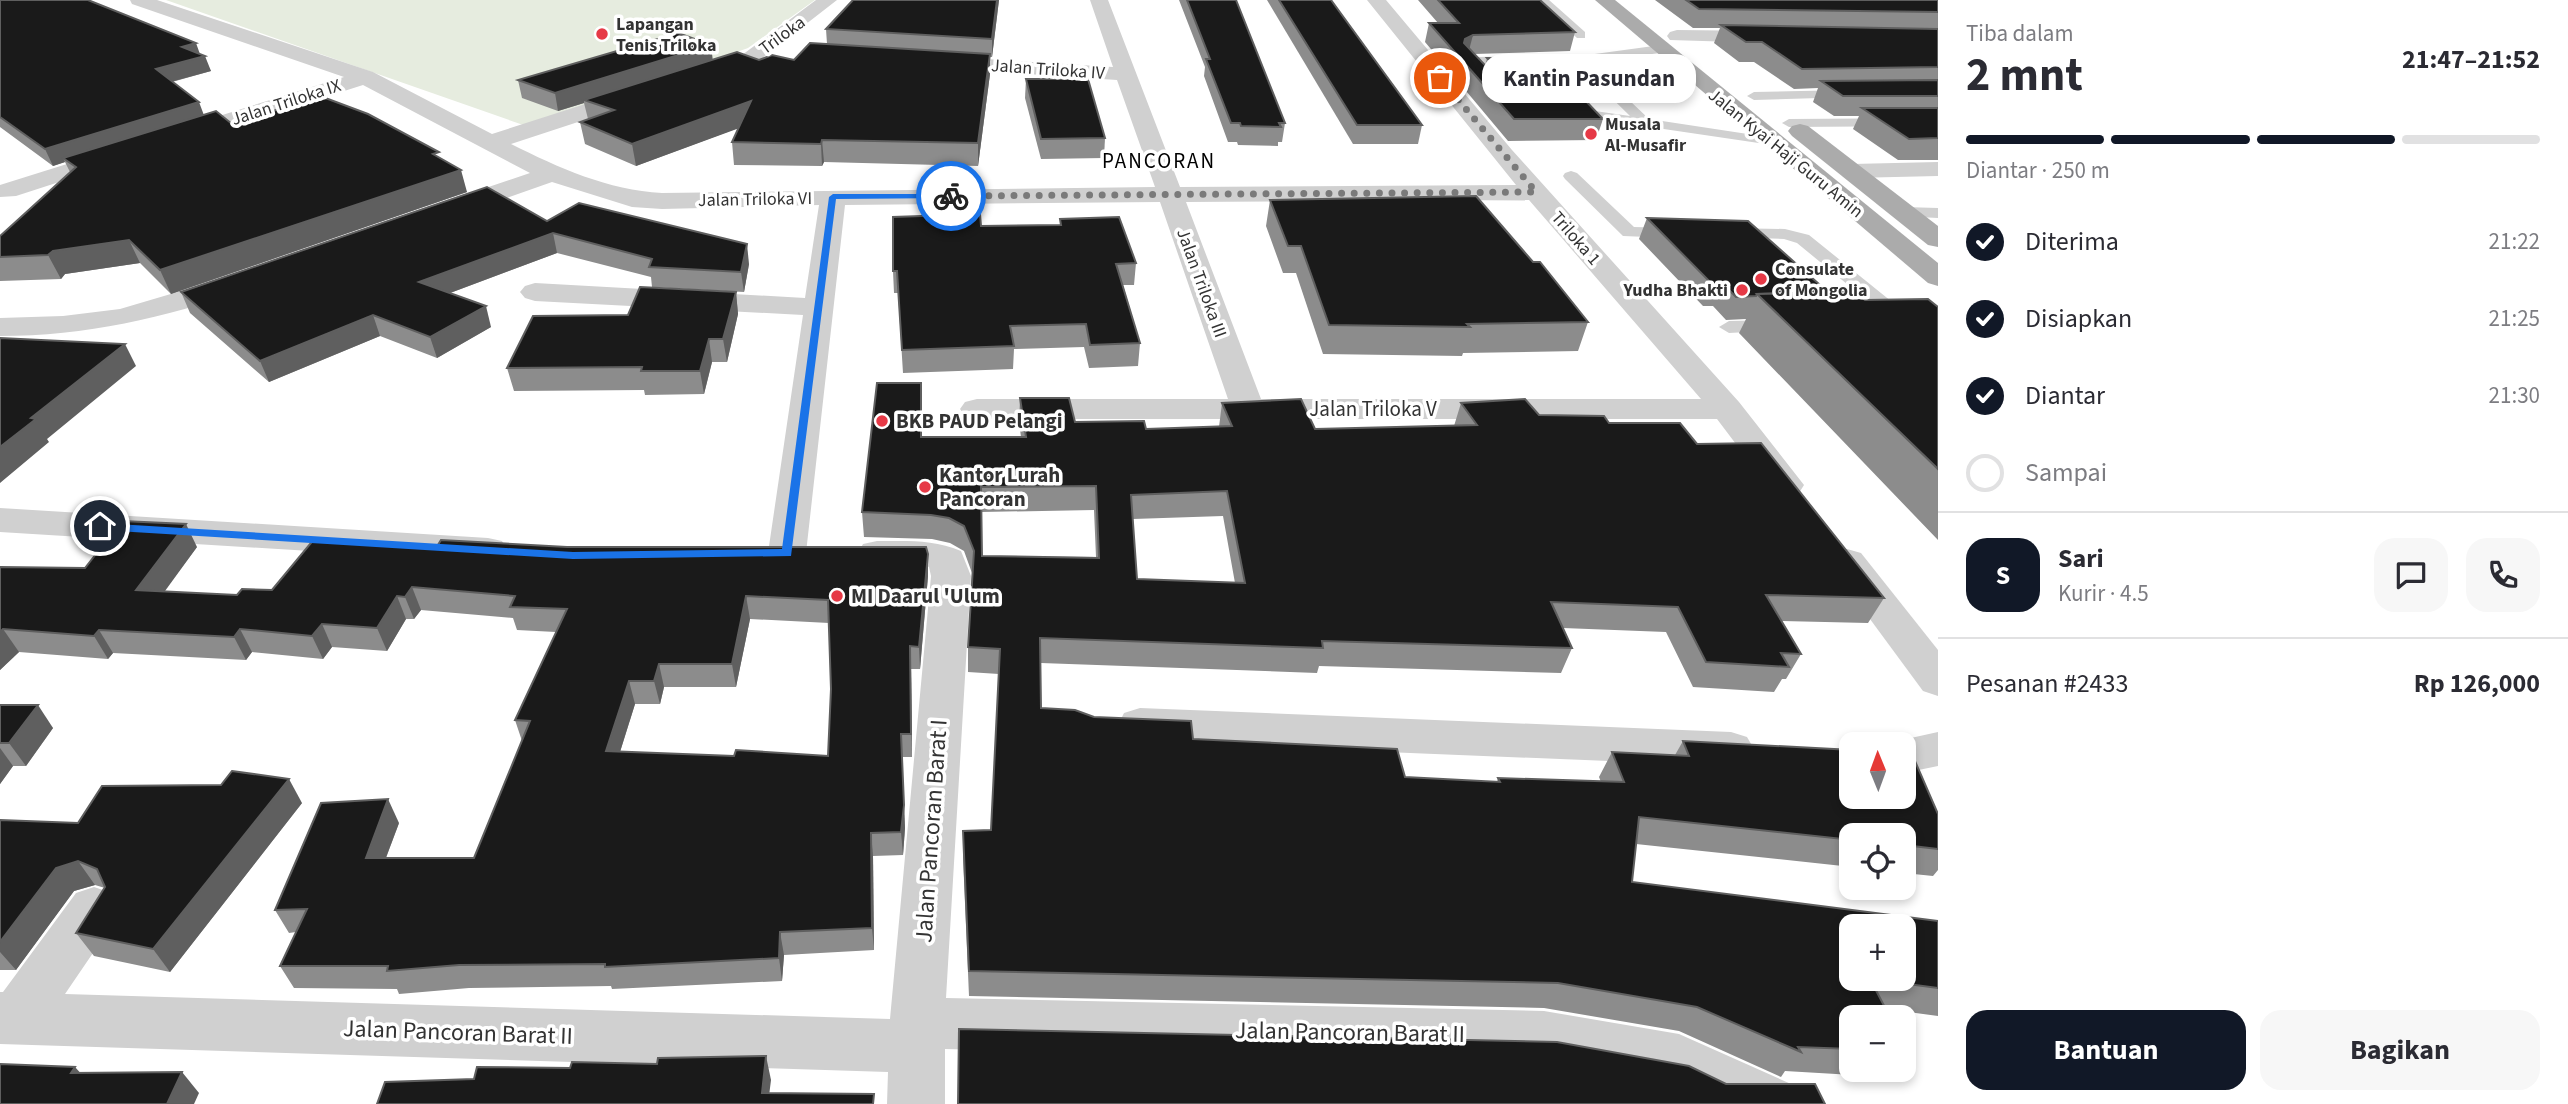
<!DOCTYPE html>
<html lang="id">
<head>
<meta charset="utf-8">
<style>
	body { margin:0; font-family:"Source Sans 3",sans-serif; background:#f7f7f7; color:#2b2b33; height:100vh; display:flex; flex-direction:column; font-size:26px; white-space:nowrap }
	* { box-sizing:border-box; margin:0 }
	p { font-size:23px; color:#7c7c81 }
	.icon { flex:none; width:38px; height:38px; fill:none; stroke:currentColor; stroke-width:2; stroke-linecap:round; stroke-linejoin:round }
	.map { position:relative; flex:1; overflow:hidden }
	.drawer { display:flex; flex-direction:column; background:#fff; width:630px }
	.drawer>* { flex:none }
	.needle { width:46px; rotate:359deg }
	.fabs { position:absolute; left:1839px; top:732px; display:grid; gap:14px }
	.fabs a { display:grid; place-items:center; width:77px; height:77px; border-radius:14px; background:#fff; box-shadow:0 4px 10px #0003; font-size:35px }
	.pin { position:absolute; display:grid; place-items:center; width:60px; height:60px; color:#fff; margin:-30px; border:4px solid #fff; border-radius:50%; box-shadow:0 2px 7px #0007 }
	.courier { position:absolute; display:grid; place-items:center; width:70px; height:70px; margin:-35px; border:5px solid #1a73e8; border-radius:50%; background:#fff; color:#222; box-shadow:0 2px 9px #0007 }
	.bubble { position:absolute; height:49px; border-radius:21px; background:#fff; box-shadow:0 4px 10px #0003; font-size:23px; font-weight:700; line-height:49px; text-align:center }
	.headline em { font-style:normal; font-weight:700 }
	.headline div { display:flex; flex-direction:column-reverse }
	.headline { display:flex; align-items:center; justify-content:space-between; height:119px; padding:0 28px }
	h1 { font-size:46px; font-weight:700; line-height:52px }
	.bar { display:grid; grid-template-columns:repeat(4,1fr); gap:10px 7px; align-content:center; height:84px; padding:0 28px }
	.bar i { height:9px; border-radius:5px; background:#e1e1e2 }
	.bar .active { background:#111827 }
	.bar p { grid-column:span 4 }
	.line { display:flex; align-items:center; gap:18px; padding:0 28px; border-top:2px solid #e1e1e2 }
	.line div { flex:1 }
	.round { display:grid; place-items:center; flex:none; width:74px; height:74px; border-radius:21px; background:#f7f7f7 }
	ol { padding:0 28px; list-style:none }
	li { display:flex; align-items:center; gap:21px; height:77px }
	li p { margin-inline-start:auto }
	li .icon { padding:7px; border-radius:50%; background:#111827; color:#fff; stroke-width:4 }
	li:last-child { color:#7c7c81 }
	li i { width:38px; height:38px; border:4px solid #e1e1e2; border-radius:50% }
	.action { display:flex; gap:14px; margin-top:auto; padding:14px 28px }
	.action a { flex:1; height:80px; border-radius:21px; background:#111827; color:#fff; font-size:28px; font-weight:700; line-height:80px; text-align:center }
	.action a+a { background:#f7f7f7; color:#2b2b33 }
	main { display:flex; flex:1; min-height:0 }
	.map>svg:first-child { display:block }
	.green { fill:#e6ecdf }
	.lines { fill:none; stroke-linecap:round; stroke-linejoin:round }
	.lane { fill:#d0d0d0; fill-rule:evenodd }
	.street { fill:#d0d0d0; fill-rule:evenodd }
	.primary { fill:#ababab; fill-rule:evenodd }
	.wall { fill:#8c8c8c; fill-rule:evenodd }
	.shaded-wall { fill:#5f5f5f }
	.building { fill:#1a1a1a; stroke:#5f5f5f; stroke-width:2; fill-rule:evenodd }
	.route { fill:#1a73e8 }
	.done { stroke:#7a7a7a; stroke-width:7; stroke-dasharray:0 12.6 }
	.poi-dot { fill:#e63946; stroke:#fff; stroke-width:2.5 }
	.labels { text-anchor:middle; stroke-width:7; stroke-linejoin:round; paint-order:stroke }
	.far-poi-label { font-size:18px; font-weight:bold; fill:#333; stroke:#fff; text-anchor:start }
	.far-street-label { font-size:18px; fill:#333; stroke:#fff }
	.far-quarter-label { font-size:21px; letter-spacing:2px; fill:#000; stroke:#fff }
	.street-label { font-size:21px; fill:#333; stroke:#fff }
	.poi-label { font-size:21px; font-weight:bold; fill:#333; stroke:#fff; text-anchor:start }
	.near-street-label { font-size:24px; fill:#333; stroke:#fff }
</style>
</head>
<body>
<main>
<div class="map">
<svg width="1938" height="1104" viewBox="0 0 1938 1104">
	<rect width="100%" height="100%" fill="#fff"/>
	<path class="green" d="M166,0H815L748,48L529,127Z"/>
	<g class="lines">
		<g class="lane">
			<path d="M1536,0H1549L1585,32V38H1577Z"/>
			<path d="M1661,45L1666,46V52L1590,63L1649,119L1774,138L1782,143L1779,146L1562,114V108L1567,107L1630,116L1577,64L1479,65L1489,76L1482,80L1477,79L1461,61L1468,57L1580,56Z"/>
			<path d="M1848,90L1855,94L1853,97L1754,100L1747,96L1754,92Z"/>
			<path d="M1938,118V126L1789,127L1782,123L1789,119Z"/>
			<path d="M1571,171L1577,173L1634,227L1673,228L1682,233L1673,238L1623,236L1565,179L1563,176L1565,173Z"/>
			<path d="M1904,207L1938,208V218L1898,216L1896,212L1898,208Z"/>
			<path d="M1730,228L1785,229L1809,235L1938,339V355L1931,353L1797,243L1784,239L1724,237L1721,233Z"/>
			<path d="M1776,320L1786,326L1783,330L1729,333L1719,327L1729,321Z"/>
		</g>
		<g class="street">
			<path d="M130,0H157L373,72L492,134L629,90H645L648,95L645,100L511,144C559,168 608,190 662,193L1155,187L1117,80L938,68L931,66L928,62L931,58L938,56L1113,67L1090,0H1108L1180,187L1516,185L1367,0H1386L1512,150L1739,402L1804,485L1799,493L1786,496L1773,493L1717,419H977L965,416L960,409L965,402L977,399H1228L1160,202L845,205L806,553L801,562L787,565L773,562L768,553L803,315L535,301L525,298L520,292L525,286L535,283L805,298L819,205L662,209L632,207L552,182L456,216L447,218L438,216L434,210L438,204L530,173L363,85L187,141H171L167,136L171,131L344,77L132,4ZM1529,200L1701,399H1261L1186,202Z"/>
			<path d="M816,0H837L756,63L701,81L694,79L690,75L694,71L742,55Z"/>
			<path d="M1677,30L1768,31L1775,33L1778,37L1775,41L1768,43L1670,40L1667,36L1670,32Z"/>
			<path d="M118,148L127,150L130,155L127,160L16,196L0,197V185Z"/>
			<path d="M1938,162V176L1852,178L1843,176L1840,171L1843,166L1852,164Z"/>
			<path d="M235,275L245,278L249,284L245,290C164,318 86,336 0,336V318L63,316L120,309Z"/>
			<path d="M0,508L488,538L502,541L507,550L502,559L488,562L0,532Z"/>
			<path d="M877,541C907,541 933,539 961,551L971,576L946,998L1544,1011L1679,1034L1791,1084L1799,1104H1708L1673,1087L1544,1063L945,1049V1104H887L888,1072L0,1044V992H3L76,893L94,887L112,893L120,909L112,925L65,994L890,1019L931,576L929,567L925,565H877L863,562L858,553L863,544Z"/>
			<path d="M1847,549L1861,553L1938,650V696L1923,691L1828,562L1833,553Z"/>
			<path d="M1140,708L1731,732L1747,737L1754,749L1747,761L1731,766L1140,742L1124,737L1118,725L1124,713Z"/>
			<path d="M1938,732V766L1904,773V744L1888,743Z"/>
		</g>
		<g class="primary">
			<path d="M1595,0H1615L1938,263V286L1928,283Z"/>
			<path d="M1800,124L1808,126L1938,226V247L1928,245L1792,136L1788,131L1792,126Z"/>
		</g>
	</g>
	<g class="wall">
		<path d="M0,0L200,54L211,71L172,82L204,115L232,124L441,159L467,192L171,294L140,263L65,274L61,279L0,281V236L70,172L65,162L53,166L0,127Z"/>
		<path d="M853,0H999L992,57H990V74L978,166L824,162L822,166L734,165L732,142L738,128L636,166L585,144L580,122L588,119L584,103L558,111L522,98L518,80L713,59L794,60L827,44L826,29Z"/>
		<path d="M1179,0H1236L1285,123L1282,142H1278V146L1238,145L1237,142H1228L1204,76L1205,67Z"/>
		<path d="M1267,0H1331L1422,125L1418,144H1353Z"/>
		<path d="M1418,0H1540L1575,32L1570,51L1474,54L1485,66L1487,58L1561,91V93L1603,119L1596,140L1508,141L1425,42L1429,23H1438Z"/>
		<path d="M1655,0H1938V160H1898L1853,129L1859,116H1834L1813,102L1818,88L1794,89L1754,62H1739L1714,43L1720,28H1693Z"/>
		<path d="M1026,79L1105,138L1104,158L1041,159L1025,98Z"/>
		<path d="M1270,200L1588,322L1578,351L1463,353L1462,356L1323,354L1296,273H1283L1266,226Z"/>
		<path d="M1647,218L1828,292L1865,300L1938,307V540L1739,333L1746,319L1726,320L1713,306H1703L1639,239Z"/>
		<path d="M1060,219L1136,263L1134,285H1123L1140,343L1138,366L1089,368L1084,347L1014,349L1013,369L903,373L898,293H894L893,271L981,226L1060,225Z"/>
		<path d="M547,221L749,264L744,292L652,287L651,277L557,253L450,293L491,327L437,358L380,336L269,382L190,313L181,292Z"/>
		<path d="M736,292L738,314L727,362H712L704,394L645,395L644,390L514,391L507,368L628,315Z"/>
		<path d="M1020,398L1075,422L1146,429L1219,427L1222,403L1315,429L1454,426L1461,403L1539,415L1609,423L1697,444L1884,598L1868,623L1782,621L1801,654L1786,679H1782L1774,692L1693,687L1666,632L1563,628L1572,648L1561,673L1319,666L1317,673L1041,663V708L1094,717L1193,739L1405,777L1497,782L1498,778L1601,782L1599,777L1612,752L1675,755L1683,741L1938,814V870L1933,876L1904,873V835H1852V867L1636,844L1632,882L1938,921V1016L1886,1009L1852,1017V1069H1894L1887,1077L1785,1071L1781,1077L1679,1031L1544,1008L969,996L963,857V831L991,830L999,674L968,672V647L972,573L964,551L950,543L932,539L864,537L862,512L921,437H1021L1019,422ZM1094,510L1096,557L982,556L981,512ZM1223,516L1235,583L1137,579L1133,519Z"/>
		<path d="M197,547L164,591L237,595L272,590L436,548L567,547L928,554V576L920,669H911L912,757H902L905,828L903,855L873,856L874,950L784,955L782,981L612,989L611,986L469,988L399,994L397,989L294,988L280,966L296,932L289,933L275,910L399,823L386,858H474L522,741L515,720L556,632L517,630L513,618L421,610L414,619H406L387,651L332,647L323,659L252,652L246,660L113,653L108,659L19,652L0,670V567L85,568ZM750,619L829,623L831,689L828,756H734L620,752L635,704H660L664,687H736Z"/>
		<path d="M0,705L53,728L26,766H13L0,784Z"/>
		<path d="M302,803L170,972L94,956L76,933L105,888L95,885L74,891L16,970H0V820L78,823Z"/>
	</g>
	<g class="shaded-wall">
		<path d="M997,0H999L992,57V39Z"/>
		<path d="M1473,35L1468,54L1460,59L1465,39Z"/>
		<path d="M196,43L201,57L205,56L211,71L163,84L156,69L182,47Z"/>
		<path d="M711,45L713,62L584,100V103L558,111L555,93Z"/>
		<path d="M990,54V74L978,166V143Z"/>
		<path d="M751,101L753,123L636,166L632,144Z"/>
		<path d="M199,102L205,118L63,158L65,162L53,166L45,149Z"/>
		<path d="M822,140L824,162L822,166L821,144Z"/>
		<path d="M461,170L467,192L171,294L160,270Z"/>
		<path d="M553,233L557,253L426,302L419,282Z"/>
		<path d="M129,240L140,263L65,274L61,279L48,255L53,251Z"/>
		<path d="M747,244L749,264L744,292L741,272Z"/>
		<path d="M736,292L738,314L727,362L723,339Z"/>
		<path d="M486,306L491,327L437,358L430,337Z"/>
		<path d="M373,315L380,336L269,382L260,361Z"/>
		<path d="M709,339L712,362L704,394L700,371Z"/>
		<path d="M125,344L136,366L47,439L49,442L0,483V447L31,418Z"/>
		<path d="M186,524L197,547L149,613L136,590Z"/>
		<path d="M928,554V576L920,669L919,647Z"/>
		<path d="M412,587L421,610L414,619L405,597Z"/>
		<path d="M397,596L406,619L387,651L377,628Z"/>
		<path d="M746,596L750,619L736,687L732,664Z"/>
		<path d="M322,624L332,647L323,659L312,636Z"/>
		<path d="M3,629L19,652L0,670V632Z"/>
		<path d="M240,629L252,652L246,660L234,637Z"/>
		<path d="M99,630L113,653L108,659L94,636Z"/>
		<path d="M910,646L911,669L912,757L911,734Z"/>
		<path d="M659,664L664,687L660,704L654,681Z"/>
		<path d="M629,681L635,704L613,774L606,751Z"/>
		<path d="M38,705L53,728L26,766L9,743Z"/>
		<path d="M0,748L13,766L0,784Z"/>
		<path d="M902,757L905,828L903,855L901,832Z"/>
		<path d="M289,779L302,803L170,972L153,949Z"/>
		<path d="M388,799L399,823L377,881L366,858Z"/>
		<path d="M871,833L873,856L874,950L872,928Z"/>
		<path d="M78,861L95,885L74,891L16,970L0,952V942L56,868Z"/>
		<path d="M780,932L784,955L782,981L779,958Z"/>
		<path d="M766,1056L771,1080L768,1104L762,1093Z"/>
		<path d="M75,1067L94,1088L71,1073Z"/>
		<path d="M182,1072L199,1093L194,1104H167Z"/>
	</g>
	<g class="building">
		<path d="M0,0H88L196,43L182,47L205,56L156,69L199,102L45,149L0,117Z"/>
		<path d="M853,0H997L992,39L826,29Z"/>
		<path d="M1187,0H1236L1285,123H1279L1281,127L1241,126L1240,123H1231L1206,59H1210Z"/>
		<path d="M1279,0H1331L1422,125H1357Z"/>
		<path d="M1438,0H1540L1575,32L1473,35L1465,39L1464,43L1498,79L1522,87L1581,96L1603,119H1514L1429,23H1459Z"/>
		<path d="M1686,0H1938V12L1699,9Z"/>
		<path d="M1721,25L1938,29V67L1802,69L1762,42H1746Z"/>
		<path d="M678,33L711,45L555,93L518,80Z"/>
		<path d="M810,43L990,54L978,143L822,140L821,144L732,142L751,101L632,144L580,122L614,110L584,100L737,52L759,60L772,55L794,60Z"/>
		<path d="M1487,58H1529L1561,91L1527,86L1507,79Z"/>
		<path d="M1026,79H1088L1105,138L1041,139Z"/>
		<path d="M1938,80V96H1843L1821,81Z"/>
		<path d="M320,96L368,114L439,152L433,154L461,170L160,270L129,240L53,251L48,255L0,257V236L76,167L63,158L216,111L232,124Z"/>
		<path d="M1862,108H1938V138L1909,139Z"/>
		<path d="M487,187L547,221L579,203L747,244L741,272L649,267L652,259L553,233L419,282L486,306L430,337L373,315L260,361L181,292Z"/>
		<path d="M1476,196L1533,262H1540L1588,322L1467,324L1470,327L1329,325L1301,246H1288L1270,200Z"/>
		<path d="M980,214L981,226L1061,225L1060,219L1119,217L1136,263L1116,264L1140,343L1090,345L1086,324L1010,326L1014,346L902,350L897,271H893V217Z"/>
		<path d="M1647,218L1748,221L1828,292L1757,294L1756,296L1736,297L1723,284H1712Z"/>
		<path d="M640,287L736,292L723,339H709L700,371H641L642,367L507,368L533,316L628,315Z"/>
		<path d="M1855,292L1865,300L1928,299L1938,307V469L1757,294Z"/>
		<path d="M0,338L125,344L31,418L36,419L0,447Z"/>
		<path d="M877,383H921V437H1026L1020,398H1069L1075,422L1144,421L1146,429L1232,426L1222,403L1301,399L1315,429L1477,425L1461,403L1525,399L1539,415L1604,416L1609,423H1680L1697,444L1761,443L1884,598L1766,595L1801,654L1781,653L1789,667L1706,662L1678,607L1551,602L1572,648L1322,641L1323,648L1040,638L1041,708L1075,710L1094,717L1191,721L1193,739L1397,749L1405,777L1500,782L1498,778L1624,782L1612,752L1689,756L1683,741L1852,750V796H1904V745H1908L1938,814V849L1904,845V835H1852V840L1639,817L1632,882L1938,921V988L1870,979L1890,1017H1852V1049L1798,1047L1801,1052L1697,1007L1558,983L969,971L963,831L991,830L1000,649L968,647L974,551L964,526L949,518L931,515L862,512ZM1096,486L1099,558L982,556L981,487ZM1227,491L1245,583L1137,579L1131,495ZM1852,926H1904V978H1852Z"/>
		<path d="M122,521L186,524L136,590L237,595L242,589L272,590L315,538L436,548L441,540L567,547H926L928,554L919,647L910,646L911,734H901L904,805L901,832L871,833L872,928L780,932L779,958L605,967V964L459,965L387,971L388,966H280L307,909L275,910L321,803L388,799L366,858H474L530,721L515,720L567,609L510,607L515,596L412,587L405,597L397,596L377,628L322,624L312,636L240,629L234,637L99,630L94,636L3,629L0,632V567L85,568ZM746,596L828,600L831,689L828,756L736,750L734,756L606,751L629,681H654L659,664H732Z"/>
		<path d="M0,705H38L9,743H0Z"/>
		<path d="M1872,740L1898,744H1872Z"/>
		<path d="M232,771L289,779L153,949L76,933L105,887L97,869L78,861L56,868L0,942V820L78,823L102,786L221,785Z"/>
		<path d="M959,1029L1557,1042L1689,1066L1726,1084H1815L1825,1104H958Z"/>
		<path d="M1904,1042L1910,1052H1904Z"/>
		<path d="M766,1056L762,1093L874,1094L873,1104H377L385,1082L474,1079L477,1067L570,1068L572,1062L657,1064L658,1058Z"/>
		<path d="M0,1064L75,1067L71,1073L182,1072L167,1104H0Z"/>
	</g>
	<path class="route" d="M951,194L953,198L836,199L791,556L573,559L100,530L94,526L100,523L573,552L782,549L829,197L833,194Z"/>
	<g class="lines">
		<path class="done" d="M951,196L1536,192L1440,78"/>
	</g>
	<g class="poi-dot">
		<circle cx="602" cy="34" r="7"/>
		<circle cx="1591" cy="134" r="7"/>
		<circle cx="1761" cy="279" r="7"/>
		<circle cx="1742" cy="290" r="7"/>
		<circle cx="882" cy="421" r="7"/>
		<circle cx="925" cy="487" r="7"/>
		<circle cx="837" cy="596" r="7"/>
	</g>
	<g class="labels">
		<g class="far-poi-label">
			<text x="616" y="30">Lapangan<tspan x="616" dy="21">Tenis Triloka</tspan></text>
			<text x="1605" y="130">Musala<tspan x="1605" dy="21">Al-Musafir</tspan></text>
			<text x="1775" y="275">Consulate<tspan x="1775" dy="21">of Mongolia</tspan></text>
			<text x="1728" y="296" text-anchor="end">Yudha Bhakti</text>
		</g>
		<g class="far-street-label">
			<text transform="translate(782 35) rotate(-36)" y="6">Triloka</text>
			<text transform="translate(1048 69) rotate(4)" y="6">Jalan Triloka IV</text>
			<text transform="translate(286 102) rotate(-18)" y="6">Jalan Triloka IX</text>
			<text transform="translate(1786 153) rotate(39)" y="6">Jalan Kyai Haji Guru Amin</text>
			<text transform="translate(755 199) rotate(-1)" y="6">Jalan Triloka VI</text>
			<text transform="translate(1576 238) rotate(49)" y="6">Triloka 1</text>
			<text transform="translate(1202 283) rotate(70)" y="6">Jalan Triloka III</text>
		</g>
		<g class="far-quarter-label">
			<text x="1159" y="168">PANCORAN</text>
		</g>
		<g class="street-label">
			<text x="1373" y="416">Jalan Triloka V</text>
		</g>
		<g class="poi-label">
			<text x="896" y="428">BKB PAUD Pelangi</text>
			<text x="939" y="482">Kantor Lurah<tspan x="939" dy="24">Pancoran</tspan></text>
			<text x="851" y="603">MI Daarul 'Ulum</text>
		</g>
		<g class="near-street-label">
			<text transform="translate(931 831) rotate(-86)" y="8">Jalan Pancoran Barat I</text>
			<text transform="translate(458 1032) rotate(2)" y="8">Jalan Pancoran Barat II</text>
			<text transform="translate(1350 1032) rotate(1)" y="8">Jalan Pancoran Barat II</text>
		</g>
	</g>
</svg>
<div class="fabs">
<a><svg class="needle" viewBox="-14 -14 28 28"><path d="M0-13l5 13h-10z" fill="#e53935"/><path d="M0 13l5-13h-10z" fill="#7c7c81"/></svg></a>
<a><svg class="icon" aria-label="locate" viewBox="0 0 24 24"><circle cx="12" cy="12" r="6"/><path d="M12 2v4M12 18v4M2 12h4M18 12h4"/></svg></a>
<a>+</a>
<a>−</a>
</div>
<div class="pin" style="left:1440px;top:78px;background:#ea580c"><svg class="icon" aria-label="bag" viewBox="0 0 24 24"><path d="M5 8h14l-1 12H6zM9 8a3 3 0 0 1 6 0"/></svg></div>
<div class="pin" style="left:100px;top:526px;background:#1f2937"><svg class="icon" aria-label="home" viewBox="0 0 24 24"><path d="M3 11l9-7 9 7M6 9v11h12V9"/></svg></div>
<div class="courier" style="left:951px;top:196px"><svg class="icon" aria-label="bike" viewBox="0 0 24 24"><circle cx="6" cy="16" r="4"/><circle cx="18" cy="16" r="4"/><path d="M6 16l4-8h5l3 8M10 8l3 8H6M13 5h3"/></svg></div>
<div class="bubble" style="left:1482px;top:54px;width:214px">Kantin Pasundan</div>
</div>
<section class="drawer">
<div class="headline"><div><h1>2 mnt</h1><p>Tiba dalam</p></div><em>21:47–21:52</em></div>
<div class="bar"><i class="active"></i><i class="active"></i><i class="active"></i><i></i><p>Diantar · 250 m</p></div>
<ol>
<li><svg class="icon" aria-label="check" viewBox="0 0 24 24"><path d="M5 12l5 5 9-10"/></svg>Diterima<p>21:22</p></li>
<li><svg class="icon" aria-label="check" viewBox="0 0 24 24"><path d="M5 12l5 5 9-10"/></svg>Disiapkan<p>21:25</p></li>
<li><svg class="icon" aria-label="check" viewBox="0 0 24 24"><path d="M5 12l5 5 9-10"/></svg>Diantar<p>21:30</p></li>
<li><i></i>Sampai</li>
</ol>
<div class="line" style="height:126px"><b class="round" style="background:#111827;color:#fff">S</b><div><b>Sari</b><p>Kurir · 4.5</p></div><a class="round"><svg class="icon" aria-label="chat" viewBox="0 0 24 24"><path d="M4 5h16v11H9l-5 4z"/></svg></a><a class="round"><svg class="icon" aria-label="phone" viewBox="0 0 24 24"><path d="M5 4h4l2 5-3 2q2 4 5 5l2-3 5 2v4C11 20 4 13 5 4z"/></svg></a></div>
<div class="line" style="height:91px"><div>Pesanan #2433</div><b>Rp 126,000</b></div>
<div class="action"><a>Bantuan</a><a>Bagikan</a></div>
</section>
</main>
</body>
</html>
